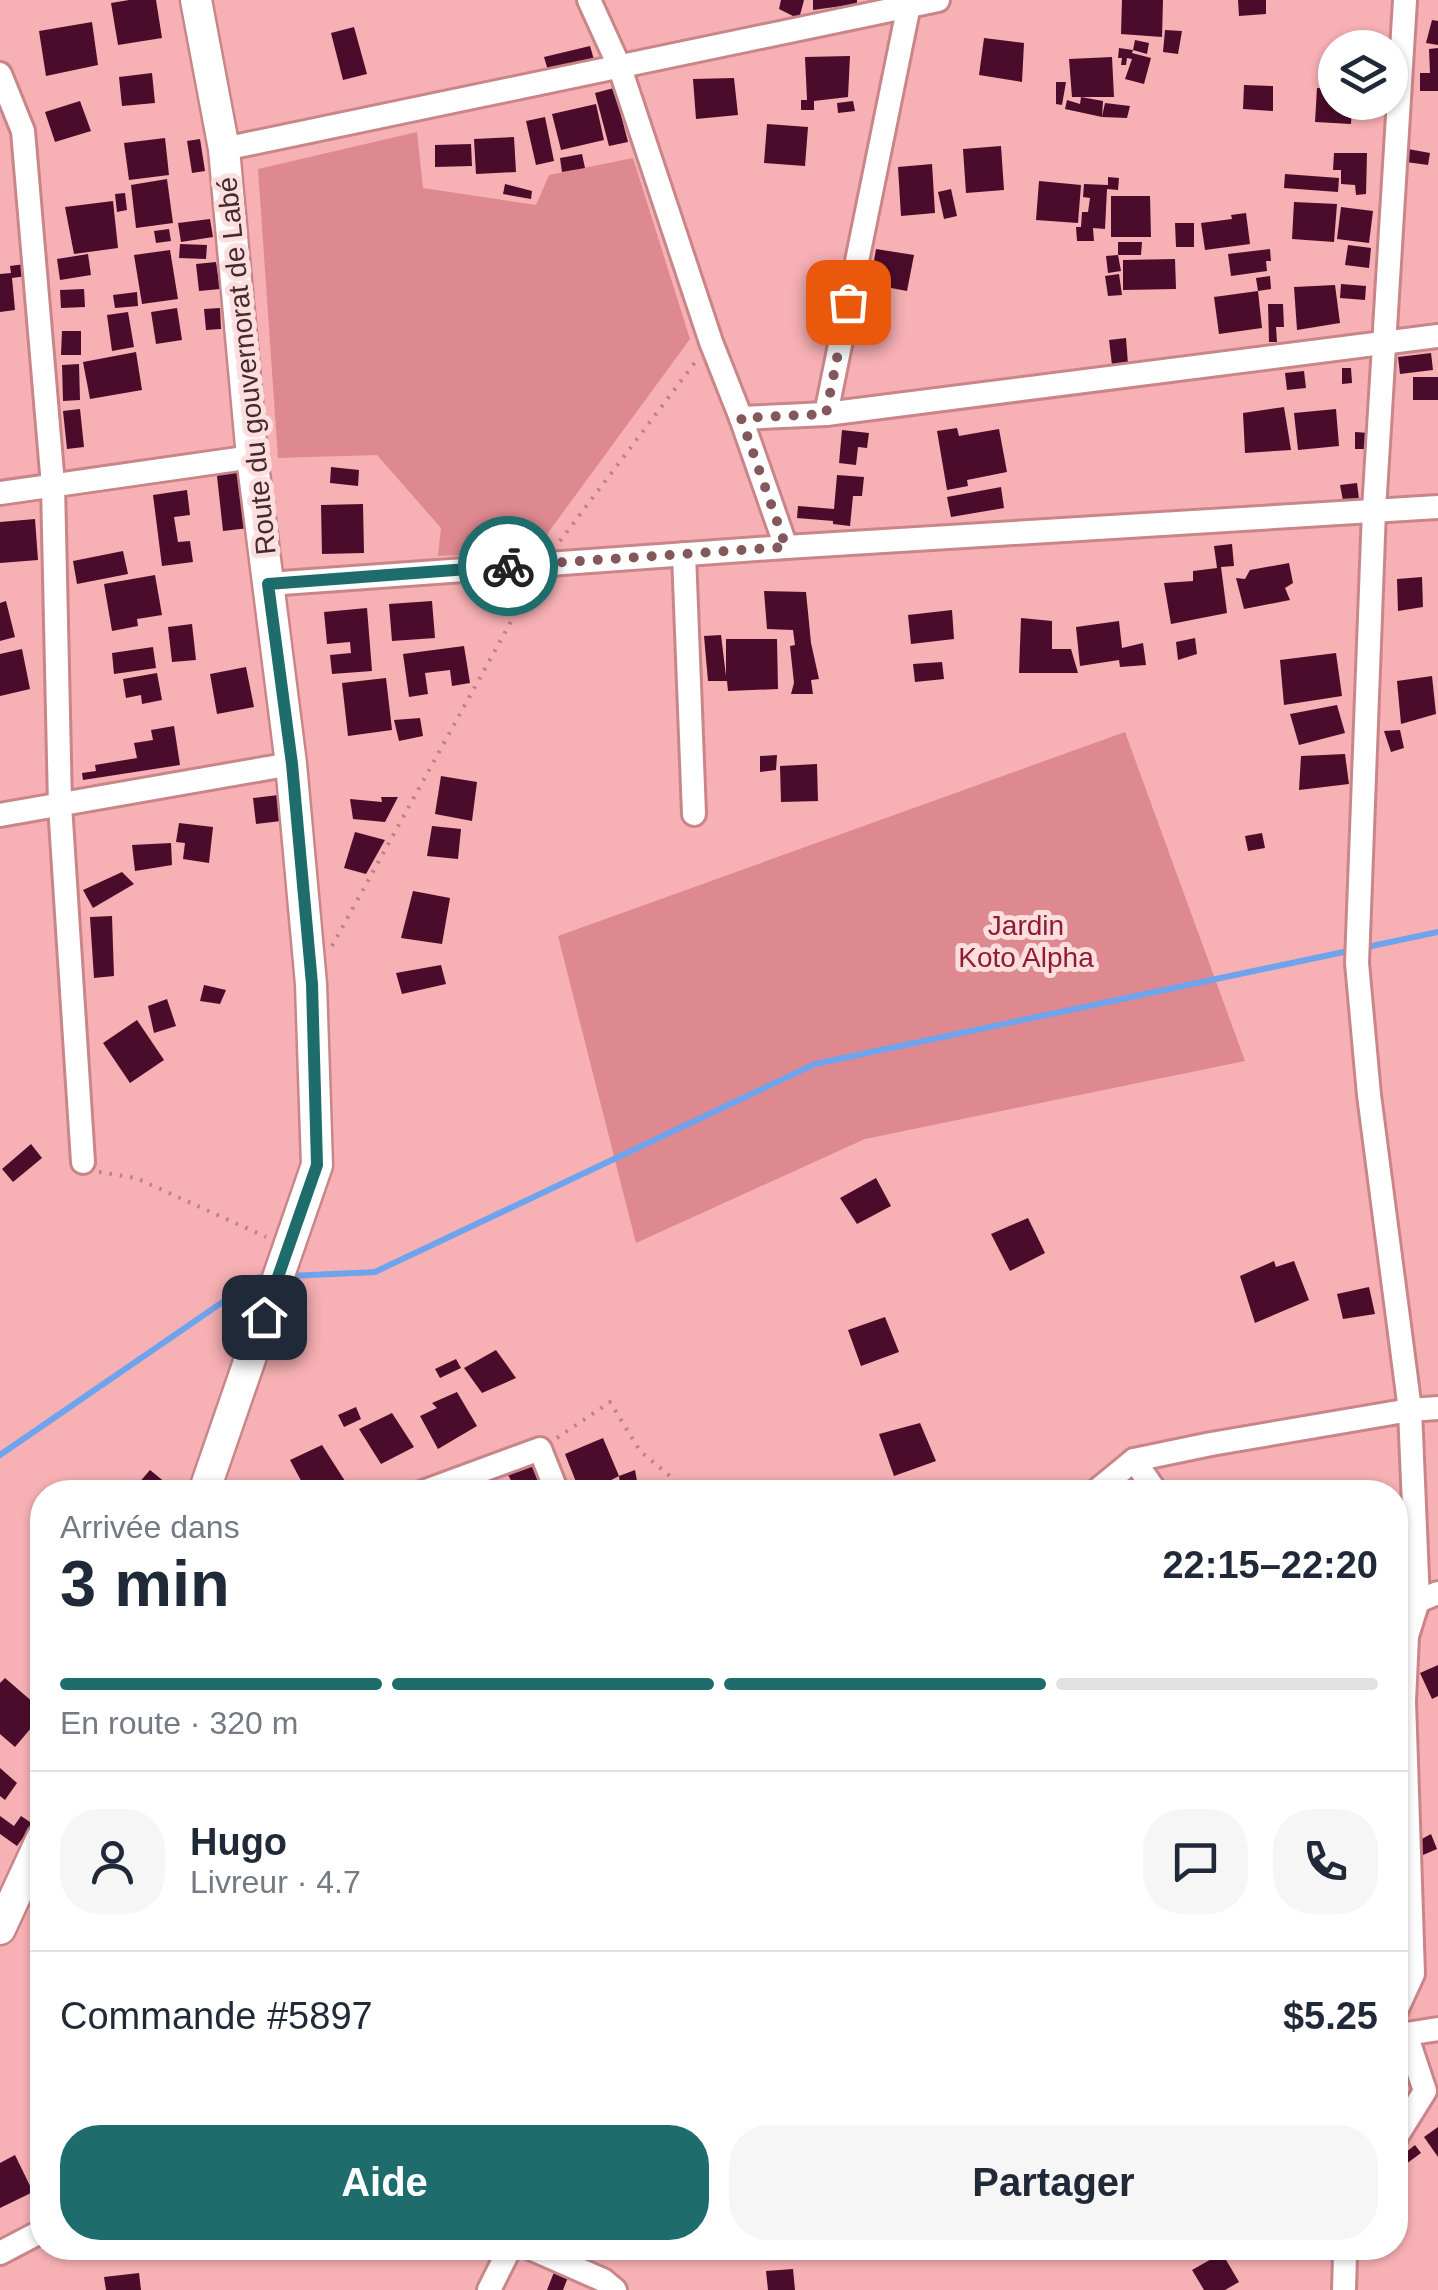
<!DOCTYPE html>
<html lang="fr">
<head>
<meta charset="utf-8">
<style>
	body { margin:0; font-family:Arial,sans-serif; background:#f6f6f7; color:#1f2937; height:100vh; display:flex; flex-direction:column; font-size:38px; white-space:nowrap }
	* { box-sizing:border-box; margin:0 }
	p { font-size:32px; color:#747a83 }
	.icon { flex:none; width:55px; height:55px; fill:none; stroke:currentColor; stroke-width:2; stroke-linecap:round; stroke-linejoin:round }
	.map { position:relative; flex:1; overflow:hidden }
	.details { position:absolute; left:30px; top:1480px; width:1378px; height:780px; display:flex; flex-direction:column; background:#fff; border-radius:40px; box-shadow:0 2px 8px #0004 }
	.details>* { flex:none }
	.buttons { position:absolute; left:1318px; top:30px; display:grid; gap:20px }
	.buttons a { display:grid; place-items:center; width:90px; height:90px; border-radius:50%; background:#fff; box-shadow:0 2px 8px #0004; font-size:50px }
	.pin { position:absolute; display:grid; place-items:center; width:85px; height:85px; color:#fff; margin:-42px; border-radius:20px; box-shadow:0 5px 15px #0006 }
	.courier { position:absolute; display:grid; place-items:center; width:100px; height:100px; margin:-50px; border:8px solid #1f6c6c; border-radius:50%; background:#fff; color:#222; box-shadow:0 2px 12px #0007 }
	.head em { font-style:normal; font-weight:700 }
	.head div { display:flex; flex-direction:column-reverse }
	.head { display:flex; align-items:center; justify-content:space-between; height:170px; padding:0 30px }
	h1 { font-size:65px; font-weight:700; line-height:75px }
	.bar { display:grid; grid-template-columns:repeat(4,1fr); gap:15px 10px; align-content:center; height:120px; padding:0 30px }
	.bar i { height:12px; border-radius:8px; background:#e0e1e3 }
	.bar .on { background:#1f6c6c }
	.bar p { grid-column:span 4 }
	.line { display:flex; align-items:center; gap:25px; padding:0 30px; border-top:2px solid #e0e1e3 }
	.line div { flex:1 }
	.round { display:grid; place-items:center; flex:none; width:105px; height:105px; border-radius:40px; background:#f6f6f7 }
	.cta { display:flex; gap:20px; margin-top:auto; padding:20px 30px }
	.cta a { flex:1; height:115px; border-radius:40px; background:#1f6c6c; color:#fff; font-size:40px; font-weight:700; line-height:115px; text-align:center }
	.cta a+a { background:#f6f6f7; color:#1f2937 }
	.map>svg:first-child { display:block }
	.green { fill:#de898f }
	.lines { fill:none; stroke-linecap:round; stroke-linejoin:round }
	.stream { stroke:#6ea4ed; stroke-width:6 }
	.building { fill:#4b0c2b }
	.street-casing { stroke:#c98689; stroke-width:28 }
	.secondary-casing { stroke:#c98689; stroke-width:35 }
	.path { stroke:#ba8285; stroke-width:4; stroke-dasharray:2.5 8; stroke-linecap:butt }
	.street { stroke:#fff; stroke-width:22 }
	.secondary { stroke:#fff; stroke-width:30 }
	.done { stroke:#83585b; stroke-width:10; stroke-dasharray:0 18 }
	.route { stroke:#1f6c6c; stroke-width:12 }
	.labels { text-anchor:middle; stroke-width:10; stroke-linejoin:round; paint-order:stroke }
	.street-label { font-size:28px; fill:#45292b; stroke:#fcdedf }
	.park-label { font-size:28px; fill:#901b33; stroke:#fcdedf }
</style>
</head>
<body>
<div class="map">
<svg width="1438" height="2290" viewBox="0 0 1438 2290">
	<rect width="100%" height="100%" fill="#f7b0b4"/>
	<g class="green">
		<path d="M417,132L423,188L536,205L549,175L633,158L690,339L534,552L438,556L441,528L377,455L278,458L258,169Z"/>
		<path d="M1125,732L1245,1061L865,1139L636,1243L558,936Z"/>
	</g>
	<g class="lines">
		<g class="stream">
			<path d="M290,1276L375,1272L815,1064L1438,932"/>
			<path d="M0,1455L259,1277H267"/>
		</g>
	</g>
	<g class="building">
		<path d="M129,0H156L162,38L118,45L111,3Z"/>
		<path d="M781,0H804L799,19L779,9Z"/>
		<path d="M813,0H857V4L813,10Z"/>
		<path d="M1122,0H1163L1162,37L1121,34Z"/>
		<path d="M1238,0H1266V14L1239,16Z"/>
		<path d="M1432,20L1438,21V45L1426,43Z"/>
		<path d="M92,22L98,65L46,76L39,31Z"/>
		<path d="M354,27L367,74L343,80L331,33Z"/>
		<path d="M1165,30L1182,31L1178,54L1163,52Z"/>
		<path d="M984,38L1024,43L1022,82L979,75Z"/>
		<path d="M1135,40L1149,43L1147,54L1133,50L1132,53L1151,58L1144,84L1125,79L1132,59L1127,58L1126,65H1121L1122,58H1118L1119,48L1133,50Z"/>
		<path d="M590,46L595,63L549,74L544,57Z"/>
		<path d="M1438,48V91H1420V73H1430L1429,49Z"/>
		<path d="M850,56L848,97L814,101V110H801V100H807L805,57Z"/>
		<path d="M1112,57L1114,97H1072L1069,59Z"/>
		<path d="M152,73L155,103L122,106L119,77Z"/>
		<path d="M734,78L738,115L696,119L693,79Z"/>
		<path d="M1056,82H1066L1062,105L1056,104Z"/>
		<path d="M1244,85L1273,86V111L1243,109Z"/>
		<path d="M614,88L628,142L609,146L595,93Z"/>
		<path d="M1317,88L1335,89V102H1352L1351,124L1315,122Z"/>
		<path d="M1081,97L1103,101L1102,117L1105,103L1130,106L1127,118L1102,117L1065,109L1067,100L1080,104Z"/>
		<path d="M80,101L91,131L55,142L45,112Z"/>
		<path d="M853,101L855,111L838,113L837,103Z"/>
		<path d="M596,104L604,140L561,150L552,114Z"/>
		<path d="M545,117L554,161L536,165L526,121Z"/>
		<path d="M767,124L808,127L805,166L764,163Z"/>
		<path d="M514,137L516,172L476,174L474,139Z"/>
		<path d="M165,138L169,175L129,180L124,143Z"/>
		<path d="M200,139L205,171L192,173L187,141Z"/>
		<path d="M471,144L472,166L435,167V145Z"/>
		<path d="M1001,146L1004,190L966,193L963,149Z"/>
		<path d="M1408,149L1430,153L1428,165L1406,162Z"/>
		<path d="M1334,153H1367L1366,194L1356,195L1355,185L1341,184V170H1333Z"/>
		<path d="M582,154L585,168L562,172L560,158Z"/>
		<path d="M932,164L935,213L901,216L898,167Z"/>
		<path d="M1285,174L1339,178L1338,192L1284,188Z"/>
		<path d="M1108,177L1119,178L1118,190L1107,189L1105,229L1093,228L1094,241H1077L1076,227H1081L1082,212H1088L1090,198L1083,197L1084,184L1108,185Z"/>
		<path d="M167,179L173,223L136,228L131,185Z"/>
		<path d="M1039,181L1081,185L1078,223L1036,220Z"/>
		<path d="M505,184L532,191L531,199L503,194Z"/>
		<path d="M951,189L957,216L944,219L938,192Z"/>
		<path d="M125,193L127,210L117,212L115,194Z"/>
		<path d="M1111,196H1150L1151,237H1111Z"/>
		<path d="M113,201L118,248L74,254L65,207Z"/>
		<path d="M1294,202L1337,204L1334,242L1292,239Z"/>
		<path d="M1341,207L1373,211L1369,243L1337,239Z"/>
		<path d="M1246,213L1250,244L1205,250L1201,223L1232,219L1231,215Z"/>
		<path d="M210,219L213,237L181,242L178,223Z"/>
		<path d="M1175,223H1194V247H1176Z"/>
		<path d="M169,229L171,241L156,243L154,231Z"/>
		<path d="M1118,242H1142L1141,255H1118L1121,271L1108,273L1106,256L1118,255Z"/>
		<path d="M180,244L207,245L206,259L179,258Z"/>
		<path d="M1348,245L1371,248L1369,268L1345,265Z"/>
		<path d="M876,249L914,255L907,291L870,284Z"/>
		<path d="M1270,249L1271,261H1266L1267,271L1231,276L1228,254Z"/>
		<path d="M170,250L178,299L142,304L134,255Z"/>
		<path d="M88,254L91,275L60,280L57,259Z"/>
		<path d="M1175,259L1176,289L1123,290V260Z"/>
		<path d="M216,262L220,289L199,291L196,264Z"/>
		<path d="M25,264L27,276L12,278L15,310L0,312V274L11,273L10,266Z"/>
		<path d="M1119,274L1122,295L1108,296L1105,276Z"/>
		<path d="M1270,276L1271,289L1258,291L1256,278Z"/>
		<path d="M1341,284L1366,286L1365,300L1340,298Z"/>
		<path d="M1335,285L1340,323L1297,330L1294,287Z"/>
		<path d="M84,289L85,307L61,308L60,290Z"/>
		<path d="M1258,291L1262,328L1219,334L1214,297Z"/>
		<path d="M137,292L138,306L115,308L113,295Z"/>
		<path d="M1268,304H1283L1284,327H1276L1277,342H1269Z"/>
		<path d="M177,308L182,340L156,344L151,312Z"/>
		<path d="M220,308L221,329L206,330L204,309Z"/>
		<path d="M128,312L134,347L112,351L107,315Z"/>
		<path d="M62,331H81V355H61Z"/>
		<path d="M1126,338L1128,364L1112,365L1109,340Z"/>
		<path d="M136,352L142,390L90,399L83,362Z"/>
		<path d="M1431,353L1433,370L1400,374L1398,357Z"/>
		<path d="M79,364L80,400L63,401L62,365Z"/>
		<path d="M1342,368H1351L1352,383L1342,384Z"/>
		<path d="M1304,371L1306,388L1287,390L1285,373Z"/>
		<rect x="1413" y="377" width="25" height="23"/>
		<path d="M1284,407L1291,450L1245,453L1243,413Z"/>
		<path d="M80,409L84,447L67,449L63,411Z"/>
		<path d="M1336,409L1339,446L1298,450L1294,413Z"/>
		<path d="M957,428L959,436L999,429L1007,472L967,480L968,486L947,490L937,431Z"/>
		<path d="M842,430L869,433L867,448L858,447L856,465L839,463Z"/>
		<path d="M1355,432L1369,433L1368,449H1355Z"/>
		<path d="M242,465L249,528L223,531L216,467Z"/>
		<path d="M331,467L359,470L358,486L330,483Z"/>
		<path d="M837,475L864,477L862,496H853L850,526L833,524V521L797,518L798,506L834,509Z"/>
		<path d="M1357,483L1359,499L1343,501L1340,485Z"/>
		<path d="M1001,487L1004,508L951,517L947,497Z"/>
		<path d="M187,490L190,515L174,517L178,542L190,541L193,562L162,566L153,495Z"/>
		<path d="M363,504L364,553L322,554L321,505Z"/>
		<path d="M35,519L38,560L0,563V522Z"/>
		<path d="M1232,544L1234,566L1221,567L1227,613L1171,624L1164,583L1193,581V571L1217,568L1214,546Z"/>
		<path d="M123,551L128,574L77,584L73,561Z"/>
		<path d="M1289,563L1293,583L1285,588L1290,600L1244,609L1236,578L1245,579L1250,570Z"/>
		<path d="M155,575L162,615L137,619L138,626L112,631L104,584Z"/>
		<path d="M1422,577L1423,607L1398,611L1397,579Z"/>
		<path d="M764,591L806,592L811,643L819,679L811,680L813,694H791L794,683L790,646L795,645L793,630L767,629Z"/>
		<path d="M6,601L15,637L0,641V603Z"/>
		<path d="M432,601L435,638L392,641L389,604Z"/>
		<path d="M367,608L372,671L332,674L330,655L351,653L350,642L327,644L324,612Z"/>
		<path d="M952,610L954,639L911,644L908,615Z"/>
		<path d="M1021,618L1052,621V649H1071L1078,673H1019Z"/>
		<path d="M1119,621L1122,648L1143,643L1146,665L1120,667L1119,660L1080,666L1076,627Z"/>
		<path d="M192,624L196,660L172,662L168,627Z"/>
		<path d="M721,635L726,676V639H777L778,689L728,691L727,681H708L704,636Z"/>
		<path d="M1195,638L1197,654L1178,660L1176,642Z"/>
		<path d="M464,646L470,683L452,686L450,670L425,673L428,694L409,697L403,654Z"/>
		<path d="M153,647L156,668L114,674L112,653Z"/>
		<path d="M22,649L30,689L0,696V654Z"/>
		<path d="M1336,653L1342,696L1284,705L1280,660Z"/>
		<path d="M942,662L944,679L915,682L913,664Z"/>
		<path d="M246,667L254,707L217,714L210,674Z"/>
		<path d="M157,673L162,700L142,704L141,695L126,698L123,679Z"/>
		<path d="M1432,676L1436,714L1401,724L1397,681Z"/>
		<path d="M386,678L392,730L348,736L342,683Z"/>
		<path d="M1337,705L1345,733L1299,745L1290,714Z"/>
		<path d="M420,718L423,736L399,741L394,720Z"/>
		<path d="M174,726L180,765L83,780L82,773L96,771L95,765L137,758L134,743L153,740L151,730Z"/>
		<path d="M1400,730L1404,748L1391,752L1384,731Z"/>
		<path d="M1345,754L1349,784L1299,790L1301,756Z"/>
		<path d="M777,755L776,770L760,772V756Z"/>
		<path d="M817,764L818,801L781,802L780,766Z"/>
		<path d="M441,776L477,782L472,821L435,814Z"/>
		<path d="M278,795L281,821L256,824L253,798Z"/>
		<path d="M381,797H398L385,822L353,819L350,799L382,802Z"/>
		<path d="M179,823L213,827L209,863L183,859L185,843L176,842Z"/>
		<path d="M432,826L461,829L458,859L427,856Z"/>
		<path d="M355,832L385,840L366,874L344,868Z"/>
		<path d="M1262,833L1265,848L1248,851L1245,836Z"/>
		<path d="M171,843L172,865L135,871L132,845Z"/>
		<path d="M122,872L134,884L93,908L83,890Z"/>
		<path d="M413,891L450,898L442,944L401,938Z"/>
		<path d="M112,916L114,976L94,978L90,917Z"/>
		<path d="M441,965L446,984L402,994L396,973Z"/>
		<path d="M204,985L226,990L220,1004L200,1001Z"/>
		<path d="M167,999L176,1026L154,1033L148,1006Z"/>
		<path d="M137,1020L164,1060L130,1083L103,1043Z"/>
		<path d="M31,1144L42,1158L13,1182L2,1169Z"/>
		<path d="M876,1178L891,1206L857,1224L840,1198Z"/>
		<path d="M1028,1218L1045,1253L1010,1271L991,1234Z"/>
		<path d="M1274,1261L1276,1267L1294,1261L1309,1300L1255,1323L1240,1276Z"/>
		<path d="M1369,1287L1375,1314L1343,1319L1337,1294Z"/>
		<path d="M885,1317L899,1352L861,1366L848,1330Z"/>
		<path d="M496,1350L516,1378L482,1393L464,1368Z"/>
		<path d="M456,1359L461,1368L440,1378L435,1369Z"/>
		<path d="M457,1392L477,1426L438,1449L420,1416L437,1408L432,1403Z"/>
		<path d="M356,1407L361,1419L344,1427L338,1415Z"/>
		<path d="M392,1413L414,1447L381,1464L359,1429Z"/>
		<path d="M920,1423L936,1461L894,1476L879,1434Z"/>
		<path d="M603,1438L619,1476L635,1470L639,1492H621L619,1476L588,1492H580L565,1454Z"/>
		<path d="M322,1445L345,1481L320,1492H307L290,1460Z"/>
		<path d="M533,1461L548,1490L544,1492H517L506,1471Z"/>
		<path d="M150,1470L177,1492H131Z"/>
		<path d="M1438,1665V1696L1432,1699L1420,1673Z"/>
		<path d="M5,1678L42,1710V1715L15,1747L0,1734V1683Z"/>
		<path d="M0,1768L17,1783L5,1800L0,1796Z"/>
		<path d="M0,1816L14,1826L21,1816L33,1824L17,1846L0,1834Z"/>
		<path d="M1431,1834L1437,1849L1423,1855L1418,1841Z"/>
		<path d="M1438,2127V2157L1424,2137Z"/>
		<path d="M1415,2145L1421,2153L1406,2164L1400,2157Z"/>
		<path d="M15,2155L33,2192L0,2208V2163Z"/>
		<path d="M863,2248H896L894,2256Z"/>
		<path d="M1222,2253L1239,2282L1225,2290H1204L1192,2270Z"/>
		<path d="M556,2267L570,2272L563,2290H547Z"/>
		<path d="M793,2269L795,2290H768L766,2271Z"/>
		<path d="M139,2273L141,2290H106L104,2277Z"/>
	</g>
	<g class="lines">
		<defs>
			<g id="street">
				<path d="M589,0L620,68L711,342L741,418L786,547"/>
				<path d="M0,74L23,131L53,485L60,805L83,1162"/>
				<path d="M224,149L938,0"/>
				<path d="M826,414L910,0"/>
				<path d="M741,418L826,414L1438,336"/>
				<path d="M0,493L252,457"/>
				<path d="M684,554L694,814"/>
				<path d="M268,584L786,547L1438,507"/>
				<path d="M0,815L291,764"/>
				<path d="M1134,1460L1156,1492"/>
				<path d="M423,1492L540,1449L557,1492"/>
				<path d="M1095,1492L1134,1460L1211,1444L1410,1410L1438,1408"/>
				<path d="M1395,1600L1418,1601L1438,1593"/>
				<path d="M1395,2013L1413,1974L1404,1701L1407,1636L1418,1601L1410,1410L1369,1095L1357,963L1374,510L1405,0"/>
				<path d="M1395,2031L1406,2034L1425,2091L1395,2139"/>
				<path d="M1406,2034L1438,2029"/>
				<path d="M530,2248L603,2280L615,2290"/>
				<path d="M0,2253L42,2231"/>
				<path d="M489,2290L510,2248"/>
				<path d="M1344,2290L1345,2255"/>
			</g>
			<g id="secondary">
				<path d="M196,0L224,149L252,457L291,764L311,984L317,1165L204,1492"/>
				<path d="M0,1929L42,1838"/>
			</g>
		</defs>
		<use href="#street" class="street-casing"/>
		<use href="#secondary" class="secondary-casing"/>
		<g class="path">
			<path d="M560,541L696,361"/>
			<path d="M332,946L530,587"/>
			<path d="M99,1172L136,1178L266,1237"/>
			<path d="M557,1438L610,1402L640,1451L689,1492"/>
			<path d="M771,1492L807,1487L861,1492"/>
		</g>
		<use href="#street" class="street"/>
		<use href="#secondary" class="secondary"/>
	</g>
	<g class="lines">
		<path class="done" d="M508,566L786,547L741,418L826,414L848,302"/>
		<path class="route" d="M264,1317L317,1165L312,984L292,764L268,584L508,566"/>
	</g>
	<g class="labels">
		<g class="street-label">
			<text transform="translate(246 366) rotate(-96)" y="10">Route du gouvernorat de Labé</text>
		</g>
		<g class="park-label">
			<text x="1026" y="935">Jardin<tspan x="1026" dy="32">Koto Alpha</tspan></text>
		</g>
	</g>
</svg>
<div class="buttons">
<a><svg class="icon" aria-label="layers" viewBox="0 0 24 24"><path d="M12 4l9 5-9 5-9-5zM3 14l9 5 9-5"/></svg></a>
</div>
<div class="pin" style="left:848px;top:302px;background:#ea580c"><svg class="icon" aria-label="bag" viewBox="0 0 24 24"><path d="M5 8h14l-1 12H6zM9 8a3 3 0 0 1 6 0"/></svg></div>
<div class="pin" style="left:264px;top:1317px;background:#1f2937"><svg class="icon" aria-label="home" viewBox="0 0 24 24"><path d="M3 11l9-7 9 7M6 9v11h12V9"/></svg></div>
<div class="courier" style="left:508px;top:566px"><svg class="icon" aria-label="bike" viewBox="0 0 24 24"><circle cx="6" cy="16" r="4"/><circle cx="18" cy="16" r="4"/><path d="M6 16l4-8h5l3 8M10 8l3 8H6M13 5h3"/></svg></div>
<section class="details">
<div class="head"><div><h1>3 min</h1><p>Arrivée dans</p></div><em>22:15–22:20</em></div>
<div class="bar"><i class="on"></i><i class="on"></i><i class="on"></i><i></i><p>En route · 320 m</p></div>
<div class="line" style="height:180px"><a class="round"><svg class="icon" aria-label="person" viewBox="0 0 24 24"><circle cx="12" cy="8" r="4"/><path d="M4 21q1-7 8-7t8 7"/></svg></a><div><b>Hugo</b><p>Livreur · 4.7</p></div><a class="round"><svg class="icon" aria-label="chat" viewBox="0 0 24 24"><path d="M4 5h16v11H9l-5 4z"/></svg></a><a class="round"><svg class="icon" aria-label="phone" viewBox="0 0 24 24"><path d="M5 4h4l2 5-3 2q2 4 5 5l2-3 5 2v4C11 20 4 13 5 4z"/></svg></a></div>
<div class="line" style="height:130px"><div>Commande #5897</div><b>$5.25</b></div>
<div class="cta"><a>Aide</a><a>Partager</a></div>
</section>
</div>
</body>
</html>
